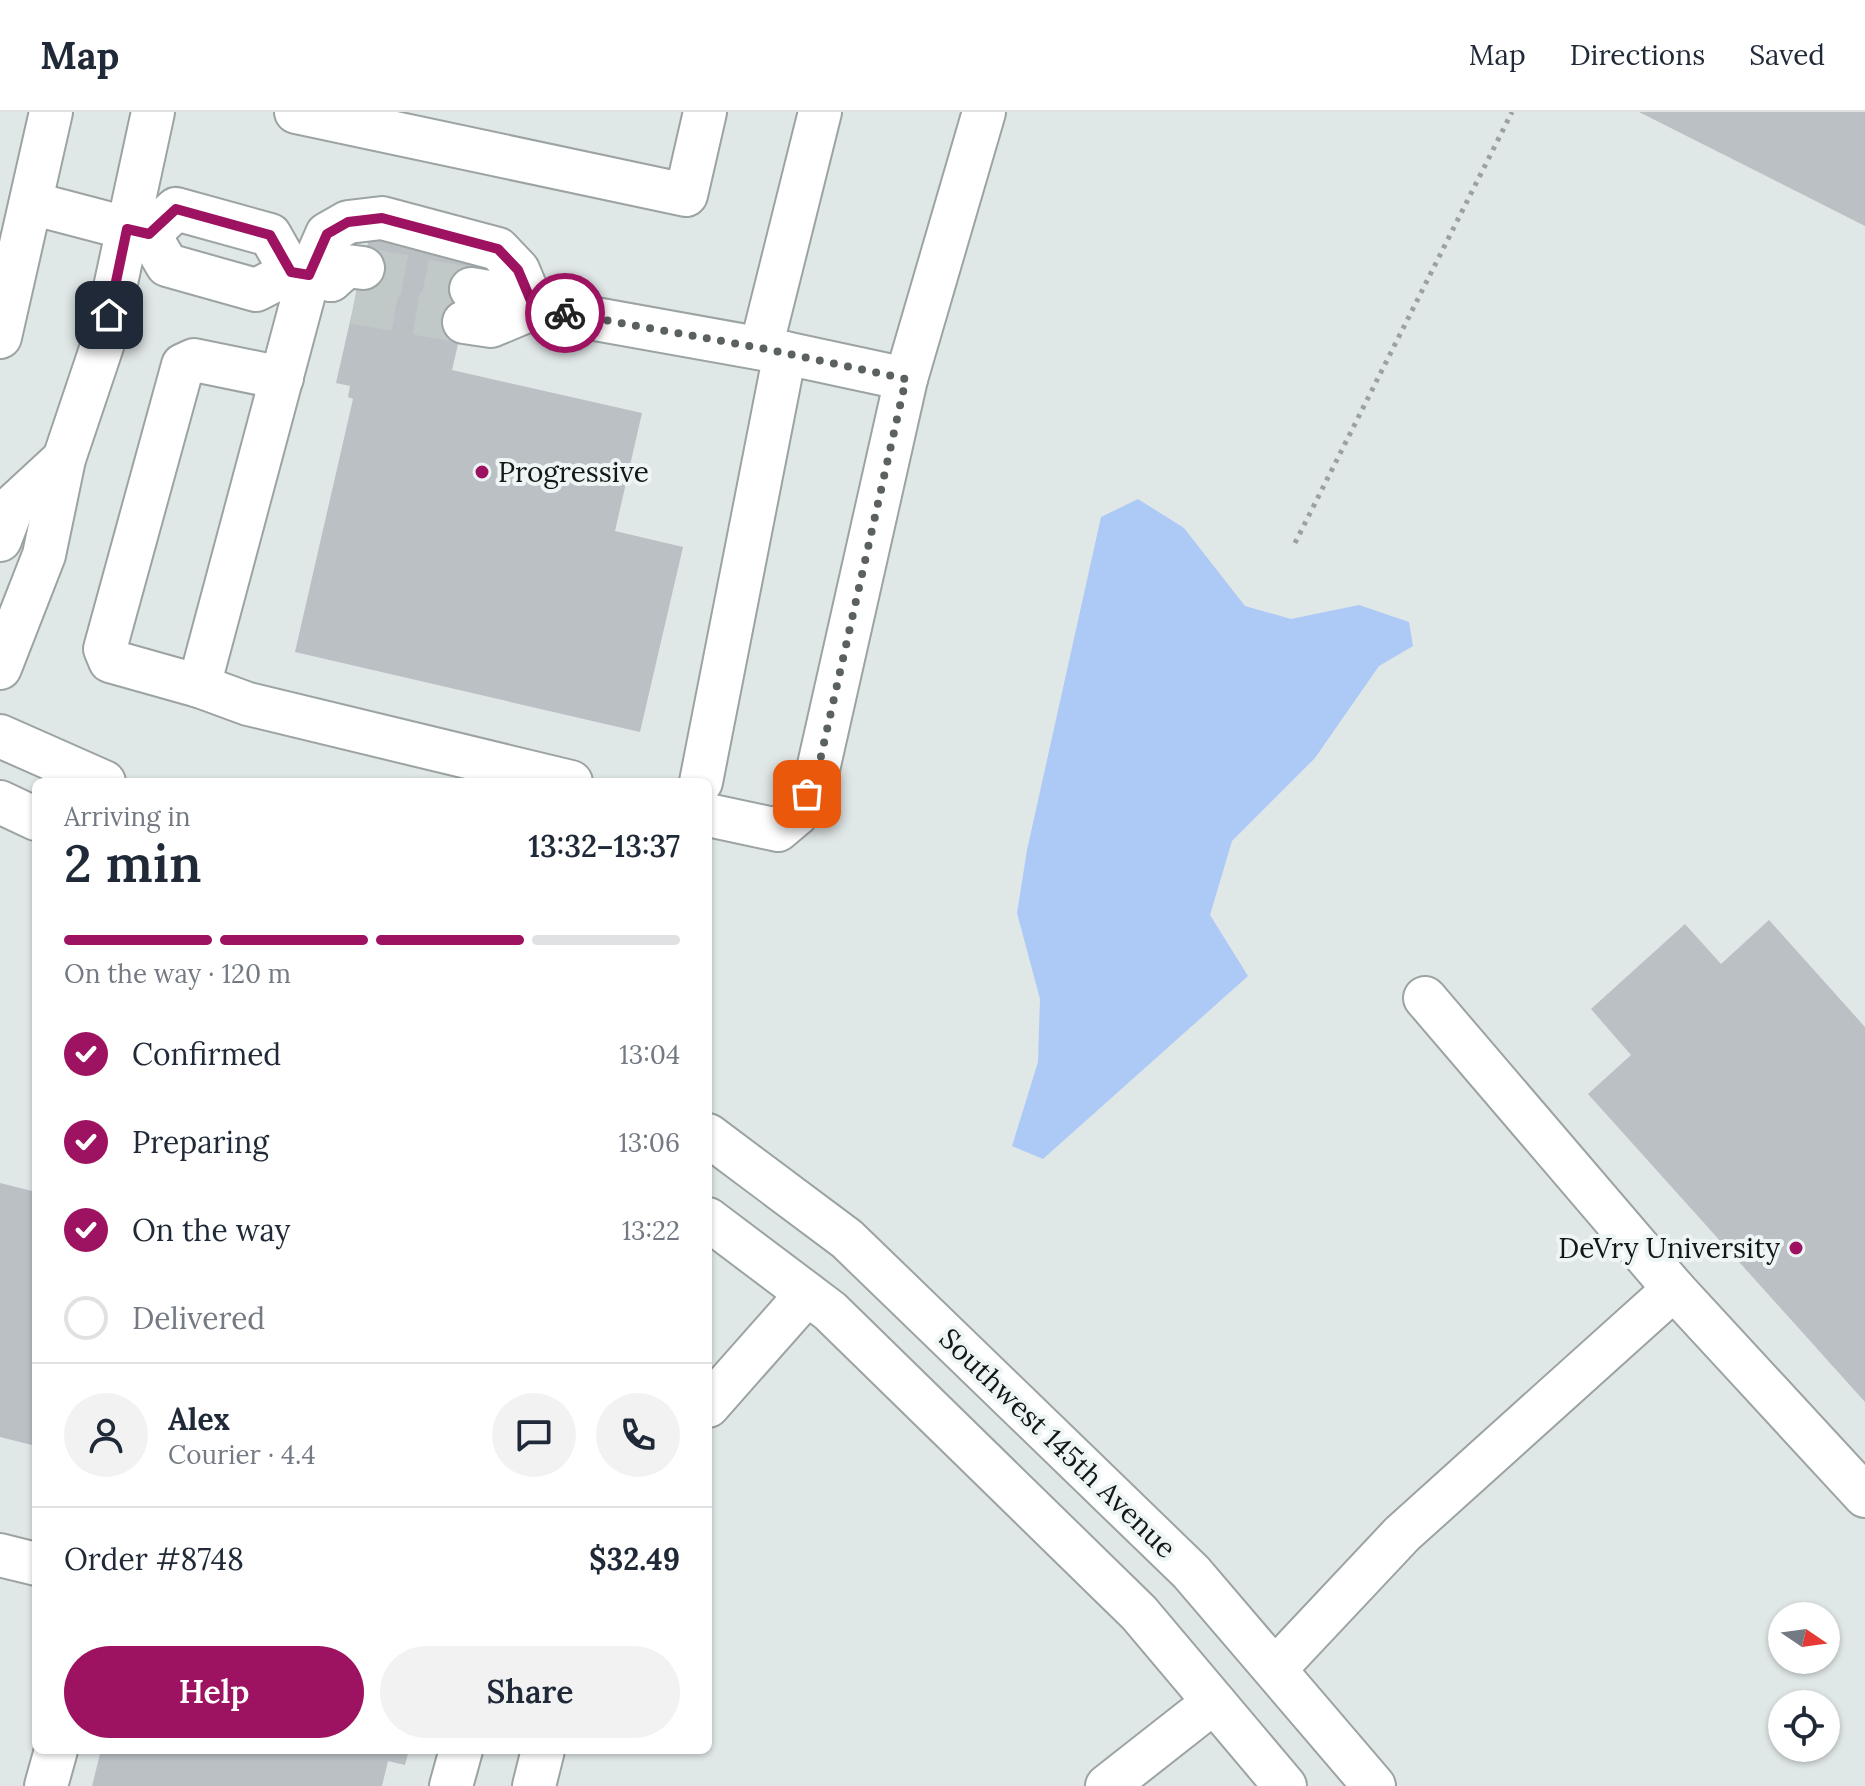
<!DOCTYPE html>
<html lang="en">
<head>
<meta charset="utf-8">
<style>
	body { margin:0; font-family:Lora,serif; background:#f2f2f3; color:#1f2937; height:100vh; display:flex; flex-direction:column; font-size:30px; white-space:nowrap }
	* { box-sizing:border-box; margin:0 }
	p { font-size:26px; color:#747a83 }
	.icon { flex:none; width:44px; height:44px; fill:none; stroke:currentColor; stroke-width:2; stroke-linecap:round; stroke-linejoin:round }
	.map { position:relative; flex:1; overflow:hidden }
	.drawer { position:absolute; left:32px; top:666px; width:680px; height:976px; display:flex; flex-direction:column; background:#fff; border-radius:12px; box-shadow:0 2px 6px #0004 }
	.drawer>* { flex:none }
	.needle { width:52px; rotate:103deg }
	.controls { position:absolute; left:1768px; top:1490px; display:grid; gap:16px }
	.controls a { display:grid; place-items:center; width:72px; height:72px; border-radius:50%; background:#fff; box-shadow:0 2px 6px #0004; font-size:40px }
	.pin { position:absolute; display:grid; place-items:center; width:68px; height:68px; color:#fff; margin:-34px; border-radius:16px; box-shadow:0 4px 12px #0006 }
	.courier { position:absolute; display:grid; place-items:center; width:80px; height:80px; margin:-40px; border:6px solid #9d1261; border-radius:50%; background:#fff; color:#222; box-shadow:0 2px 10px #0007 }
	.overview em { font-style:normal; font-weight:600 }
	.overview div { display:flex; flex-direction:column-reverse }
	.overview { display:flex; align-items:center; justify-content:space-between; height:136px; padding:0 32px }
	h1 { font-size:52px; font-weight:600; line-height:60px }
	.bar { display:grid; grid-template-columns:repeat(4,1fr); gap:12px 8px; align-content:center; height:96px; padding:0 32px }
	.bar i { height:10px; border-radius:6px; background:#e0e1e3 }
	.bar .current { background:#9d1261 }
	.bar p { grid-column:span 4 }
	.line { display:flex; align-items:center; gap:20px; padding:0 32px; border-top:2px solid #e0e1e3 }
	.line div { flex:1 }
	.round { display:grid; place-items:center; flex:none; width:84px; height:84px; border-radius:42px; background:#f2f2f3 }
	ol { padding:0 32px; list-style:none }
	li { display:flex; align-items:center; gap:24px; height:88px }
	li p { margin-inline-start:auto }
	li .icon { padding:8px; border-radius:50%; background:#9d1261; color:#fff; stroke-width:4 }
	li:last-child { color:#747a83 }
	li i { width:44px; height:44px; border:4px solid #e0e1e3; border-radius:50% }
	.action { display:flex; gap:16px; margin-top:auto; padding:16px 32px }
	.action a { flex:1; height:92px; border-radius:48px; background:#9d1261; color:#fff; font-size:32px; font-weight:600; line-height:92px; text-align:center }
	.action a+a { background:#f2f2f3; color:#1f2937 }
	header { display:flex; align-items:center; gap:48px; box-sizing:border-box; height:112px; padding:0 40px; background:#fff; border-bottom:2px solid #e0e1e3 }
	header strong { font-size:38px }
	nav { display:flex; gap:44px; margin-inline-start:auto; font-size:28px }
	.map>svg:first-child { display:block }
	.water { fill:#adc9f6 }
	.building { fill:#bac0c4 }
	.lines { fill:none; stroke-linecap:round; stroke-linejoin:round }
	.minor-tunnel { stroke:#c1c8c8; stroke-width:42; stroke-dasharray:42 21; stroke-linecap:butt }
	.minor-casing { stroke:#9ca3a3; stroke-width:46 }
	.path { stroke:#9ba0a0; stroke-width:5; stroke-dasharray:4 6; stroke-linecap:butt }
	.minor { stroke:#fff; stroke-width:42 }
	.done { stroke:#5b6060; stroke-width:8; stroke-dasharray:0 14.4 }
	.route { stroke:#9d1261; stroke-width:10 }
	.poi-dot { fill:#9d1261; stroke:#edf5f5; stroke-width:3 }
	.labels { text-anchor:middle; stroke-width:8; stroke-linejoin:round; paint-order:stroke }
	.poi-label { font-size:28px; fill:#141717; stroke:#edf5f5; text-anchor:start }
	.street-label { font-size:28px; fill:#141717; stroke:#edf5f5 }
</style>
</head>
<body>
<header>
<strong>Map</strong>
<nav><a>Map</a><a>Directions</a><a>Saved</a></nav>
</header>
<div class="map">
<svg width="1865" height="1674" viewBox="0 0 1865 1674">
	<rect width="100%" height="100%" fill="#e0e7e7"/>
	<path class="water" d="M1138,387L1184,416L1245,494L1291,507L1359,493L1409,510L1413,534L1379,554L1315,646L1232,729L1210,803L1248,864L1043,1047L1012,1034L1038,950L1040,887L1017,801L1027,738L1101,405Z"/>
	<g class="building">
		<path d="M1639,0H1865V114Z"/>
		<path d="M369,126L477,151L452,258L642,301L615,419L683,435L640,620L295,540L353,287L348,285L350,274L336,271Z"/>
		<path d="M1769,808L1865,915V1290L1588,982L1631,943L1591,897L1685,812L1721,852Z"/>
		<path d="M0,1071L36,1080V1334L0,1325Z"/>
		<path d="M101,1638H409L405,1653L388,1649L382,1674H92Z"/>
	</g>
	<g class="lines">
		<g class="minor-tunnel">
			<path d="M363,156L471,177"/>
			<path d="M354,191L464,210"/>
		</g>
		<defs>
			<g id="minor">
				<path d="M296,0L686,83L705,0"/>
				<path d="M31,91L149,122L167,153L256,178L291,160L309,163L327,122L348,110L382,106L498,137L518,158L534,196"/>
				<path d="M149,122L176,97L270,123L291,160"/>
				<path d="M331,168L309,163L199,574L248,592L571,670"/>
				<path d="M331,168L347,154L363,156"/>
				<path d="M471,177L500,182L534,196L785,241L701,670"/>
				<path d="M464,210L491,214L534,196"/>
				<path d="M0,225L51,0"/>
				<path d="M761,236L820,0"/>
				<path d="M785,241L906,267L984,0"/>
				<path d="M0,428L13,394L64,347"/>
				<path d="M0,556L44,443L64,347L103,231L153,0"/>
				<path d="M199,574L110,549L105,537L183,253L194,248L282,266"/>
				<path d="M0,624L104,670"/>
				<path d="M0,690L36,707"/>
				<path d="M708,703L778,718L797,702L817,662L906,267"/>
				<path d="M1425,886L1674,1177"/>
				<path d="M708,1023L847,1127L1191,1460L1374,1674"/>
				<path d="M708,1107L830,1199L1139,1501L1285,1674"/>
				<path d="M708,1294L807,1182"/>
				<path d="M0,1443L36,1452"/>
				<path d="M1276,1556L1402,1422L1674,1177L1865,1384"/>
				<path d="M46,1674L56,1638"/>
				<path d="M451,1674L461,1638"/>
				<path d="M534,1674L543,1638"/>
				<path d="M1107,1674L1214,1590"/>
			</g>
		</defs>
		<use href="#minor" class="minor-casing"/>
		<path class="path" d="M1295,431L1512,0"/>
		<use href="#minor" class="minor"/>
	</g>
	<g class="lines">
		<path class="done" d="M565,201L761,236L906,267L817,662L807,682"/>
		<path class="route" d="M109,203L127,117L149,122L176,97L270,123L291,160L309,163L327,122L348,110L382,106L498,137L518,158L534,196L565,201"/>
	</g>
	<g class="poi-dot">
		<circle cx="482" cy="360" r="8"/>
		<circle cx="1796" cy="1136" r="8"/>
	</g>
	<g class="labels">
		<g class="poi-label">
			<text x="498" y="370">Progressive</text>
			<text x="1780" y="1146" text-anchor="end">DeVry University</text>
		</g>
		<g class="street-label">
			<text transform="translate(1058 1331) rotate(44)" y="10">Southwest 145th Avenue</text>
		</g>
	</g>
</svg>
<div class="controls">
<a><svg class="needle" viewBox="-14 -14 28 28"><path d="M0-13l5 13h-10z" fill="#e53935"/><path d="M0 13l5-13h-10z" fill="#747a83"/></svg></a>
<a><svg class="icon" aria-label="locate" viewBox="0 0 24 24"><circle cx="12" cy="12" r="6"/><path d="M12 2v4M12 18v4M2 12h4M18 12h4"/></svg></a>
</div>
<div class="pin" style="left:807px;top:682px;background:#ea580c"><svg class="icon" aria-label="bag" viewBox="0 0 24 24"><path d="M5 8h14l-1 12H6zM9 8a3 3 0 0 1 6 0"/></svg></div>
<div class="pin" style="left:109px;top:203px;background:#1f2937"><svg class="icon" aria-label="home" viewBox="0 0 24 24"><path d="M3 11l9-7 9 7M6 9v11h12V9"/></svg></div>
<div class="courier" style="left:565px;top:201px"><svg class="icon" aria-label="bike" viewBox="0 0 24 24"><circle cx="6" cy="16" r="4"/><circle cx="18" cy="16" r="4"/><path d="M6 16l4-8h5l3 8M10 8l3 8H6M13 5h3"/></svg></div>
<section class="drawer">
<div class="overview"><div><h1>2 min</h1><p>Arriving in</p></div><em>13:32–13:37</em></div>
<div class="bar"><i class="current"></i><i class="current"></i><i class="current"></i><i></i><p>On the way · 120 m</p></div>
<ol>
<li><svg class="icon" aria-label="check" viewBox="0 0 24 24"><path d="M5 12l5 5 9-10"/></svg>Confirmed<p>13:04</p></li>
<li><svg class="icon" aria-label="check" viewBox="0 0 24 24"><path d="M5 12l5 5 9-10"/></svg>Preparing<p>13:06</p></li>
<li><svg class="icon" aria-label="check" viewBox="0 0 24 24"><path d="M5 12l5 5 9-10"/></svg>On the way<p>13:22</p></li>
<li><i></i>Delivered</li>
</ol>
<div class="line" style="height:144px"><a class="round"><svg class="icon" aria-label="person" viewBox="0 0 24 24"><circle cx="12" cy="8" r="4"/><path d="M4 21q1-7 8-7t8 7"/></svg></a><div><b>Alex</b><p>Courier · 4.4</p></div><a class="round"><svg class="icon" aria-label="chat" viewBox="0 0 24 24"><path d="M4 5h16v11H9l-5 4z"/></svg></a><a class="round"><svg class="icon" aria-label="phone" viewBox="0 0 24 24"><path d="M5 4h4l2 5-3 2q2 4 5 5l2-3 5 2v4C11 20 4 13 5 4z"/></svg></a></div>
<div class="line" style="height:104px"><div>Order #8748</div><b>$32.49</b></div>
<div class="action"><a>Help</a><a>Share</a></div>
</section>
</div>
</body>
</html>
